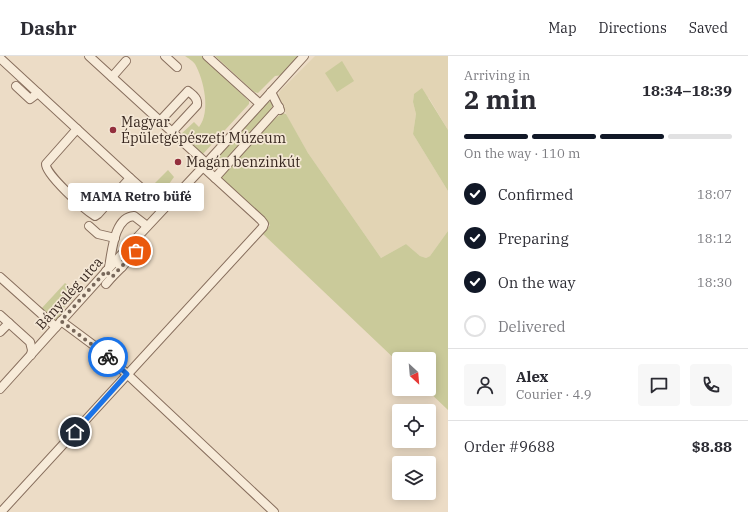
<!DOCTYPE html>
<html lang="en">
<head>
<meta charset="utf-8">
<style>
	body { margin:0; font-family:"IBM Plex Serif",serif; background:#f7f7f7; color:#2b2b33; height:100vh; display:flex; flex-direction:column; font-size:15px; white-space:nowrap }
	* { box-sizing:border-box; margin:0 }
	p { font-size:13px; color:#7c7c81 }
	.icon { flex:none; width:22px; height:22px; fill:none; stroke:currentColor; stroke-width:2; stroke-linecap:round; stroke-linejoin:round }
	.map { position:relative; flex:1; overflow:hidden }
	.side { display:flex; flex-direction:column; background:#fff; width:300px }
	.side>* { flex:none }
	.needle { width:26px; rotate:154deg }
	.controls { position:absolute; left:392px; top:296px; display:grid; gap:8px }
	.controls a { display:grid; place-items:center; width:44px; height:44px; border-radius:4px; background:#fff; box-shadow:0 2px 10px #0003; font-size:20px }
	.pin { position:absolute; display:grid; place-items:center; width:34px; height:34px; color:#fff; margin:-17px; border:2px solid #fff; border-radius:50%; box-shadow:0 1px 4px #0007 }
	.courier { position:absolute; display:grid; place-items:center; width:40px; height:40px; margin:-20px; border:3px solid #1a73e8; border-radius:50%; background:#fff; color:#222; box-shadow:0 1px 5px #0007 }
	.bubble { position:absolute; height:28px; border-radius:4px; background:#fff; box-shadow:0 2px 10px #0003; font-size:13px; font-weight:700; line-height:28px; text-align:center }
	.overview em { font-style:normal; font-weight:700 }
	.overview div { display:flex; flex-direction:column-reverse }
	.overview { display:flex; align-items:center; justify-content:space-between; height:68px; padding:0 16px }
	h1 { font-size:26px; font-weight:700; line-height:30px }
	.bar { display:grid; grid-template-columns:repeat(4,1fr); gap:6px 4px; align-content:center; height:48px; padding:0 16px }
	.bar i { height:5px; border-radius:3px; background:#e1e1e2 }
	.bar .on { background:#111827 }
	.bar p { grid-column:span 4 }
	.line { display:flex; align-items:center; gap:10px; padding:0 16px; border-top:1px solid #e1e1e2 }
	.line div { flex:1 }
	.round { display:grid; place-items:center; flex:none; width:42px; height:42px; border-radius:4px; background:#f7f7f7 }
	ol { padding:0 16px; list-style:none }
	li { display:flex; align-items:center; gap:12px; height:44px }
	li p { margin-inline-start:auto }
	li .icon { padding:4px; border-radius:50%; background:#111827; color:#fff; stroke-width:4 }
	li:last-child { color:#7c7c81 }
	li i { width:22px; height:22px; border:2px solid #e1e1e2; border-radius:50% }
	header { display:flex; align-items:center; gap:24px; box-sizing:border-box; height:56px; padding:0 20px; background:#fff; border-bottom:1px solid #e1e1e2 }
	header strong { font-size:19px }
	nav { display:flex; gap:22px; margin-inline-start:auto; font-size:14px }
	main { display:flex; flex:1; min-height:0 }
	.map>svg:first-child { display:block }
	.farmland { fill:#e2d4b4 }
	.green { fill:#caca9a }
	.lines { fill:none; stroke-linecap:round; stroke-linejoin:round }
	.minor-casing { stroke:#876e5d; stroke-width:10 }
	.minor { stroke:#f7ebd9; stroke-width:8 }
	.done { stroke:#77675a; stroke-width:4; stroke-dasharray:0 7.2 }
	.route { stroke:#1a73e8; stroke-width:5 }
	.poi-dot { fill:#932f3d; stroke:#f4e7d5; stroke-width:1.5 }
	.labels { text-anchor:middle; stroke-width:3.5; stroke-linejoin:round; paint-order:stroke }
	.poi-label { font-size:14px; fill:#382820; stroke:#f4e7d5; text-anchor:start }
	.street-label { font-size:14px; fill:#382820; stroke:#f4e7d5 }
</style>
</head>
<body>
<header>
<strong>Dashr</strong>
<nav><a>Map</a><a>Directions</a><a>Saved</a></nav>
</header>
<main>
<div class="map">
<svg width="448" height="456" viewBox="0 0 448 456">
	<rect width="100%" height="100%" fill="#ecdcc6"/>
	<path class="farmland" d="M315,0H448V74L429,42L414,38L413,46L416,58L413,78L448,135V175L430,200L426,202L420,200L406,188L381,202L308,97L289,64L278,40L280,35Z"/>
	<g class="green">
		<path d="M185,0H202L249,45V48L202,99L180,79L194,66L199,71C211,56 204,24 195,8C193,5 188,2 185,0Z"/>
		<path d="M215,0H300L283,19L275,20L258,37L254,36Z"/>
		<path d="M342,5L354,25L337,36L325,17Z"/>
		<path d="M422,32L448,74V135L413,78L416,58L413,46L414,38Z"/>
		<path d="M266,45L271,46L273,48C272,59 223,109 212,113L209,111L208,106Z"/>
		<path d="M282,57L286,58L308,97L381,202L406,188L420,200L426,202L430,200L448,175V354L426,333H429V303H399V307L263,178L270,169L219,122L238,103L268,68Z"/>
		<path d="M168,114L174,121L169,128L163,132L155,127Z"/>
		<path d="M65,227L75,235L72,245L67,246L60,260L56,265L52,263L41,253Z"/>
	</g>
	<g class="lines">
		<defs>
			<g id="minor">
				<path d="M89,0L206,107"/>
				<path d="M165,0L177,11"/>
				<path d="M207,0L260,48"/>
				<path d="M0,2L130,122L164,152"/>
				<path d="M112,21L126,5"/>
				<path d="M16,30L30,43L38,37"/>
				<path d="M271,36L280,54"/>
				<path d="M160,65L188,35C193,39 198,42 197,49L172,76"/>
				<path d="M77,73L46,108C45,118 84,153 95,160L98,158L130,122"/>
				<path d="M215,122L279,51"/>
				<path d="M89,170L98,178L115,182"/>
				<path d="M109,211C112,196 114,161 134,160L147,170"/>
				<path d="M122,211L136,195"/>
				<path d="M106,215L112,221L122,211L115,205"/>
				<path d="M0,221L56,271"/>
				<path d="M106,228L112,221"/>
				<path d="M0,259L30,286L32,294L31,299"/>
				<path d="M61,265L96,291L127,318L274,456"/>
				<path d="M0,276L9,267"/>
				<path d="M0,333L130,189L203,111L304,0"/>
				<path d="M1,456L263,171L264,168L261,164L203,111"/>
			</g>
		</defs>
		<use href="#minor" class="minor-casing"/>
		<use href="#minor" class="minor"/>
	</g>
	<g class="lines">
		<path class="done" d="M108,301L61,265L106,215L112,221L136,195"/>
		<path class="route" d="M75,376L127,318L108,301"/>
	</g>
	<g class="poi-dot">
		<circle cx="113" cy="74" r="4"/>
		<circle cx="178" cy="106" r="4"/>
	</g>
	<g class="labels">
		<g class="poi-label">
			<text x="121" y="71">Magyar<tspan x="121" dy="16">Épületgépészeti Múzeum</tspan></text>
			<text x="186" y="111">Magán benzinkút</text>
		</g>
		<g class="street-label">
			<text transform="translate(69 237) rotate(-48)" y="5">Bányalég utca</text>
		</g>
	</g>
</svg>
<div class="controls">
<a><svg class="needle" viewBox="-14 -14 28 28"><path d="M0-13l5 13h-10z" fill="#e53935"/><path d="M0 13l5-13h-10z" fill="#7c7c81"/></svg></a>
<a><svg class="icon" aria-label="locate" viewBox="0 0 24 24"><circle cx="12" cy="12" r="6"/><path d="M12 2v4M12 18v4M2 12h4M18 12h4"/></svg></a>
<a><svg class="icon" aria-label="layers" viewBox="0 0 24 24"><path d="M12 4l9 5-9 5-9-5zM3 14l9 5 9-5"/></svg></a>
</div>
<div class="pin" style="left:136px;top:195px;background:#ea580c"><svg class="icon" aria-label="bag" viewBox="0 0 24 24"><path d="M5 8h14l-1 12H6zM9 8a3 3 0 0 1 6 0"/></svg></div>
<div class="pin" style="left:75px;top:376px;background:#1f2937"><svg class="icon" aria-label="home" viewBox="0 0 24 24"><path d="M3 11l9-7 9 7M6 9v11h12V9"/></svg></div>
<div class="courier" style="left:108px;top:301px"><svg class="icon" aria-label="bike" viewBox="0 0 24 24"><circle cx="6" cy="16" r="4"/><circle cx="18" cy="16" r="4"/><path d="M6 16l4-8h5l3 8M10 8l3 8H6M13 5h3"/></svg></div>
<div class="bubble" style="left:68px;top:127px;width:136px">MAMA Retro büfé</div>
</div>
<section class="side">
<div class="overview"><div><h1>2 min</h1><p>Arriving in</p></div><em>18:34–18:39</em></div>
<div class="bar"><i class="on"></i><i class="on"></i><i class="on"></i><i></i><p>On the way · 110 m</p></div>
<ol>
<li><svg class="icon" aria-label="check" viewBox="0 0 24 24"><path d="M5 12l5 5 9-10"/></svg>Confirmed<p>18:07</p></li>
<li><svg class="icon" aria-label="check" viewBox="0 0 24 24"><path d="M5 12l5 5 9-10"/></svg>Preparing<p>18:12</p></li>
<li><svg class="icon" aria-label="check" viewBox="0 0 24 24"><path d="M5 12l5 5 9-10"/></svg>On the way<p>18:30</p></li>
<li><i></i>Delivered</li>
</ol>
<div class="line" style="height:72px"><a class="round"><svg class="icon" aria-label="person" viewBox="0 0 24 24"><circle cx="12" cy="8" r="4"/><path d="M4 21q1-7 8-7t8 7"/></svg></a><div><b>Alex</b><p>Courier · 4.9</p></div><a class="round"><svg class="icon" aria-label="chat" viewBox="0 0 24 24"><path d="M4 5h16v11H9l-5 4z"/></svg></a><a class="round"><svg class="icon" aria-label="phone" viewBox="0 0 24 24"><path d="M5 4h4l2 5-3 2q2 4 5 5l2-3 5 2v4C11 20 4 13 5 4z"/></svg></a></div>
<div class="line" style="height:52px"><div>Order #9688</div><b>$8.88</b></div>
</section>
</main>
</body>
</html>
